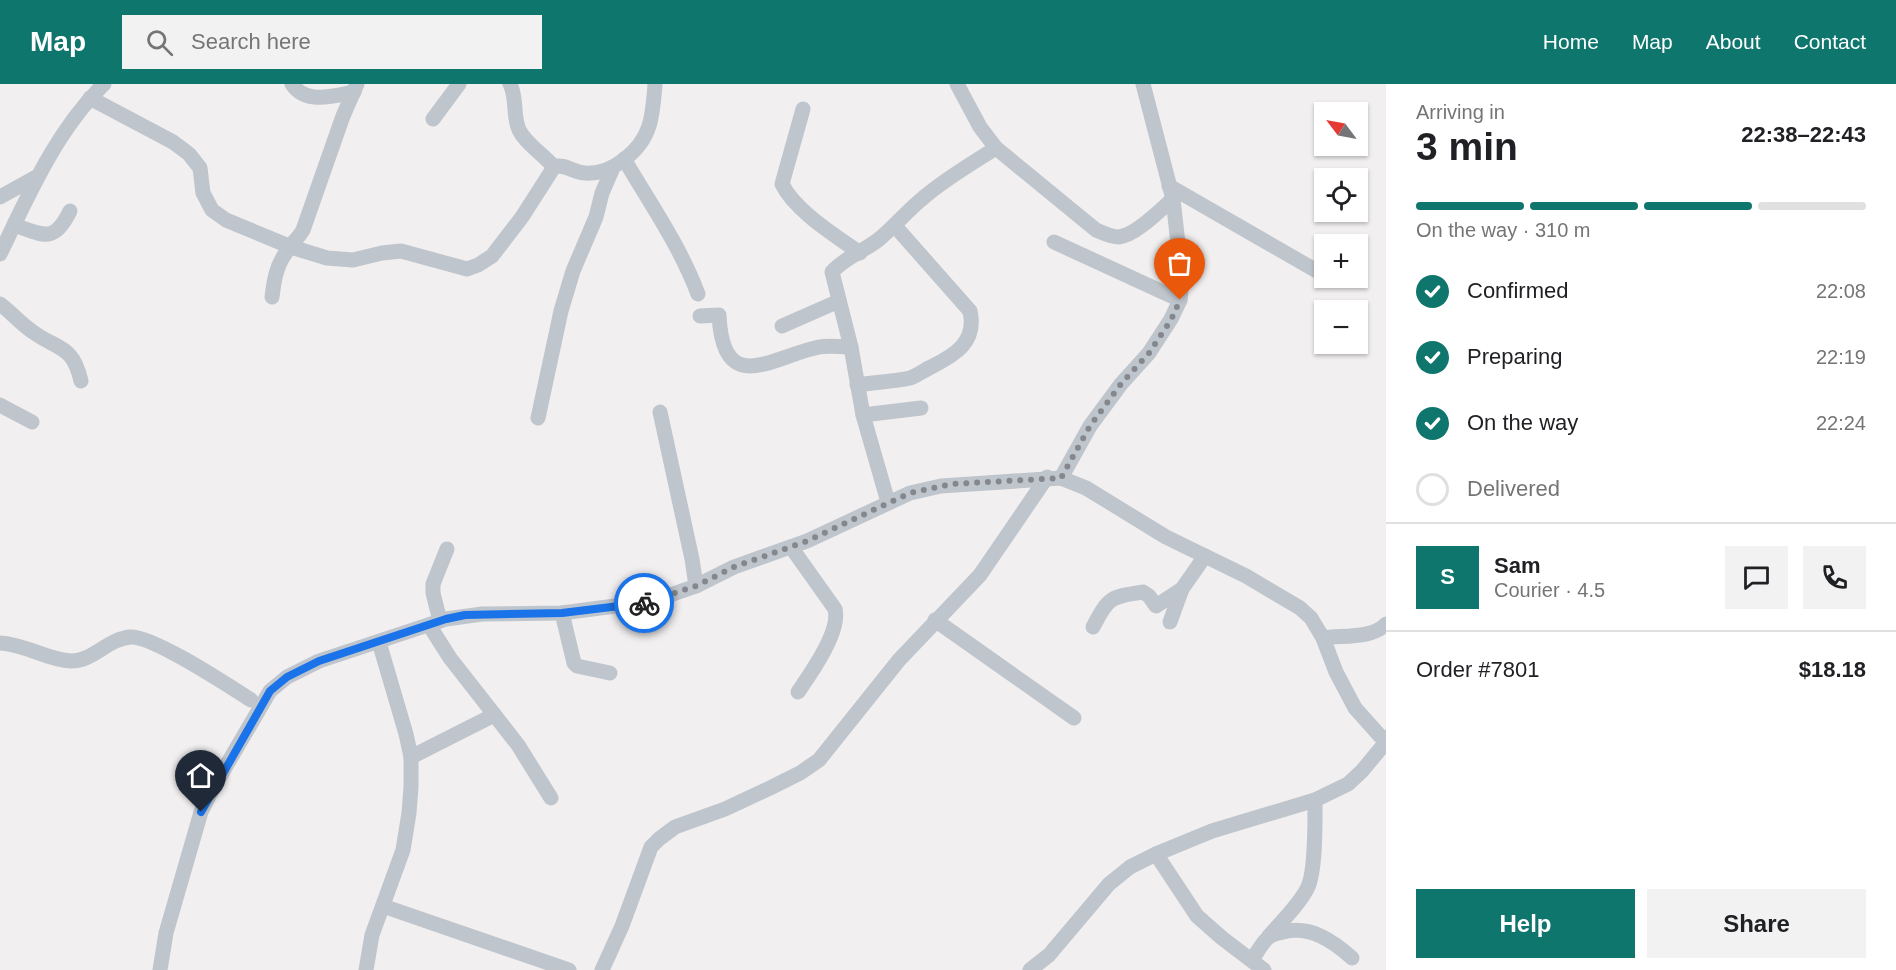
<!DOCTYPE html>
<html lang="en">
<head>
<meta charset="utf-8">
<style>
	body { margin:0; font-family:Helvetica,sans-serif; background:#f2f2f2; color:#202124; height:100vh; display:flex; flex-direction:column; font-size:22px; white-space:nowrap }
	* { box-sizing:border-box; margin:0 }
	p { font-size:20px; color:#757577 }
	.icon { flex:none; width:33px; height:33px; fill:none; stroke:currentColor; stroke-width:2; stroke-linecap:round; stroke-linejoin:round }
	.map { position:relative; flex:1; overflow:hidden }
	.sheet { display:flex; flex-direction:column; background:#fff; width:510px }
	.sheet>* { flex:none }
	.needle { width:39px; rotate:302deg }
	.controls { position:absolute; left:1314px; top:18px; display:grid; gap:12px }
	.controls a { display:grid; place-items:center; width:54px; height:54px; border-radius:0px; background:#fff; box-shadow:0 2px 4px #0004; font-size:30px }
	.pin { position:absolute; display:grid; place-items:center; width:51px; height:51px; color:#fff; margin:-62px -26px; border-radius:50% 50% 50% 0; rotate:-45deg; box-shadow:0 0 6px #0007 }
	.pin .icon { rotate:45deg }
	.courier { position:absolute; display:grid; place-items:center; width:60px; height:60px; margin:-30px; border:4px solid #1a73e8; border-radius:50%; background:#fff; color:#222; box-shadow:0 2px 8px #0007 }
	.overview em { font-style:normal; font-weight:700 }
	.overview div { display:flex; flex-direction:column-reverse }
	.overview { display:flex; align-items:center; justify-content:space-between; height:102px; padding:0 30px }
	h1 { font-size:39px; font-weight:700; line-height:45px }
	.bar { display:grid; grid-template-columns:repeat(4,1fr); gap:9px 6px; align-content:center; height:72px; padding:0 30px }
	.bar i { height:8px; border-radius:4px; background:#e0e0e0 }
	.bar .current { background:#0f766e }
	.bar p { grid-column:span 4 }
	.line { display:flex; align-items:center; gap:15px; padding:0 30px; border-top:2px solid #e0e0e0 }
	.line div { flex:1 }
	.round { display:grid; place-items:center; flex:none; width:63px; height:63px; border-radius:0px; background:#f2f2f2 }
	ol { padding:0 30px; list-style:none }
	li { display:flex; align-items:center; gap:18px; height:66px }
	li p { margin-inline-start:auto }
	li .icon { padding:6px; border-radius:50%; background:#0f766e; color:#fff; stroke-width:4 }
	li:last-child { color:#757577 }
	li i { width:33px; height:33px; border:3px solid #e0e0e0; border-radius:50% }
	.action { display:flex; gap:12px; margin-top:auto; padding:12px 30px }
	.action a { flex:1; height:69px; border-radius:0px; background:#0f766e; color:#fff; font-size:24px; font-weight:700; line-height:69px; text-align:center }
	.action a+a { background:#f2f2f2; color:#202124 }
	header { display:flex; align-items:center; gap:36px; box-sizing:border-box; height:84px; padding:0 30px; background:#0f766e; color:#fff }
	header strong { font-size:28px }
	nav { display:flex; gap:33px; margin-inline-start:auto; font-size:21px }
	.search { width:420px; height:54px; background:#f2f2f2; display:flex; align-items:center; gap:15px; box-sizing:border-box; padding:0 21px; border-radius:0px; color:#757577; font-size:22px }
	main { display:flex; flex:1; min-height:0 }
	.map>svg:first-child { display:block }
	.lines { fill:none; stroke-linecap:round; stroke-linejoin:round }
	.minor { stroke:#bfc5cc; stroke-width:15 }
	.done { stroke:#84888e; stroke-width:6; stroke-dasharray:0 10.8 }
	.route { stroke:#1a73e8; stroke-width:8 }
</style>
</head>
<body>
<header>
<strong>Map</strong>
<div class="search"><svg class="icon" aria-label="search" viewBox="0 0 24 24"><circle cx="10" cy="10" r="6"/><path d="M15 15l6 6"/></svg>Search here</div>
<nav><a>Home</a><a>Map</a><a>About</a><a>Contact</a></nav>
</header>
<main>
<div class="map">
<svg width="1386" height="886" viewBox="0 0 1386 886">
	<rect width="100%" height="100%" fill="#f1efef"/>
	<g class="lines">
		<g class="minor">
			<path d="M292,0C306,21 334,12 354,8"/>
			<path d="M510,0C517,14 513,29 518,43C522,57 544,71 554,83"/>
			<path d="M957,0L980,43L996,64L1096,146C1103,149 1111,153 1119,153C1136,151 1160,126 1173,115"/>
			<path d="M90,14L173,58L189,70L200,84L203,109L212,126L226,136L291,163L327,174L353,176L382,169L401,167L467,185L478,181L492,172L522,133L554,83C565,79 574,89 585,89C612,91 641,67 649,42C653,29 654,14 655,0"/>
			<path d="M803,25L782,100C795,127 836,152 860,169"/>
			<path d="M433,35L459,0"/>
			<path d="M624,75C650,119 680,162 698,210"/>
			<path d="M1169,102L1322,190"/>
			<path d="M0,113L38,92"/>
			<path d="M14,141C43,151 54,160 70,127"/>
			<path d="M1054,158L1180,216"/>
			<path d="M0,170C29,110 56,47 104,0"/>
			<path d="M272,213C274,197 276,183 285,170C290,161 297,156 303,146L343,32L357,0"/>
			<path d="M0,220C12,229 21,240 33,248C58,266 73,261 81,297"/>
			<path d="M700,232L719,231C723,314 771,273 819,263C829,261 840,263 851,263"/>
			<path d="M782,242L839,217"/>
			<path d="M857,301C874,298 893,298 910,294C917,292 924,286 931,283C955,271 977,258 970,227L895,142"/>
			<path d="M0,321L32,338"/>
			<path d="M660,328L692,475L696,502"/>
			<path d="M863,331L921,324"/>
			<path d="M538,334L561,227L573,187L596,133L602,109L612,86"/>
			<path d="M1061,394L1090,342L1121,300L1149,269L1171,235L1180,216L1182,195L1173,115L1143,0"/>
			<path d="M888,418L863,331L851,263L832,188C844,174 864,167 878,156C894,143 907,127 923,114C945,95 971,80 996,64"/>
			<path d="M791,463L835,525C841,547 811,589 798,608"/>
			<path d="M562,529L574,579L577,582L610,589"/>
			<path d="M935,536L1074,634"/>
			<path d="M440,537L433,509V500L447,465"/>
			<path d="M1170,538L1182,505L1205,472"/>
			<path d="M429,541L450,574L518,661L551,714"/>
			<path d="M1093,543C1109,513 1110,513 1143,508L1149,512L1156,522L1182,505"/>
			<path d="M1323,554C1342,551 1372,555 1386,540"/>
			<path d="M0,559C25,560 47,576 71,577C93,577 108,555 130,553C152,551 229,602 251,616"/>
			<path d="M411,673L494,631"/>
			<path d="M1156,770L1197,832L1222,854L1264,886"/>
			<path d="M383,822L569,886"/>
			<path d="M1269,852C1282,837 1298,822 1307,805C1316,789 1315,736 1315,716"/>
			<path d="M1252,876C1257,869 1262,858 1269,853C1273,850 1279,849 1283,848C1310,841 1333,857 1352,874"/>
			<path d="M160,886L166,849L201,728L212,706L270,607L287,593L319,577L446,535L482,530L562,529L653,517L696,502L734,483L807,457L910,409L941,402L1061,394L1086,404L1166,453L1246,492L1300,524L1311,534L1323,554L1336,588L1355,624L1380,652L1386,654"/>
			<path d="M366,886L372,851L403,766L409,729L411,703V673L406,650L379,558"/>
			<path d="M602,886L622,842L651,763L659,755L675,743L725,725L770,704L800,689L819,676L899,576L980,491L1047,393"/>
			<path d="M1030,886L1049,871L1109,800L1130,783L1156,770L1212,747L1315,716L1348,700L1362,687L1386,658"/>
		</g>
	</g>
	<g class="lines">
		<path class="done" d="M644,519L696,502L734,483L807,457L910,409L952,400L1061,394L1090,342L1121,300L1149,269L1171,236L1180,216"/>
		<path class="route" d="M201,728L270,607L287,593L319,577L446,535L465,531L562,529L644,519"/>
	</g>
</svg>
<div class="controls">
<a><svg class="needle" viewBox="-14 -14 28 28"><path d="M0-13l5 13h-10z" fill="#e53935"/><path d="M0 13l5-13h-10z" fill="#757577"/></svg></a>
<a><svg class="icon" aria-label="locate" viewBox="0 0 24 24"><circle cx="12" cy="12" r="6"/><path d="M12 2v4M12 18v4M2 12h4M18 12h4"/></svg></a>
<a>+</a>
<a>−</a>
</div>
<div class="pin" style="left:1180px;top:216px;background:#ea580c"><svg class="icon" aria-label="bag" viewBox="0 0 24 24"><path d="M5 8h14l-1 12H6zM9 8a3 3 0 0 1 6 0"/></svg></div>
<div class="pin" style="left:201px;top:728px;background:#1f2937"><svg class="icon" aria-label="home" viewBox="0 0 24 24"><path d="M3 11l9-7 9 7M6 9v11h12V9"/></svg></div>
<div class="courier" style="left:644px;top:519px"><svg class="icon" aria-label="bike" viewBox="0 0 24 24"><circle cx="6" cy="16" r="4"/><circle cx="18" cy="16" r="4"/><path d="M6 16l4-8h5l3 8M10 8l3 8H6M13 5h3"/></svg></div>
</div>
<section class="sheet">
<div class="overview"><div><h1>3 min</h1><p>Arriving in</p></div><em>22:38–22:43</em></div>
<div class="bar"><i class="current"></i><i class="current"></i><i class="current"></i><i></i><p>On the way · 310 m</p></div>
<ol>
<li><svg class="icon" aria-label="check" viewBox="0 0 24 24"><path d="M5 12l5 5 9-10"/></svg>Confirmed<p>22:08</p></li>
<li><svg class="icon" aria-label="check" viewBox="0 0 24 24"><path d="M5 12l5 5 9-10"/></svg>Preparing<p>22:19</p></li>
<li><svg class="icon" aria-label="check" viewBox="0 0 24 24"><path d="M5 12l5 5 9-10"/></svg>On the way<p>22:24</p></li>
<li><i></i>Delivered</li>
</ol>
<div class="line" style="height:108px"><b class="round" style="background:#0f766e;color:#fff">S</b><div><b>Sam</b><p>Courier · 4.5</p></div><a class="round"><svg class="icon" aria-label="chat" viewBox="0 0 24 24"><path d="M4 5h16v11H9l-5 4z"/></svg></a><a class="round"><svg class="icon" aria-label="phone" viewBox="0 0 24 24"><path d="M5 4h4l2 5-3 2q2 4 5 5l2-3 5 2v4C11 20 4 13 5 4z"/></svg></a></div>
<div class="line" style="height:78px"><div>Order #7801</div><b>$18.18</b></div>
<div class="action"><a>Help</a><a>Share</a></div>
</section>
</main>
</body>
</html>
